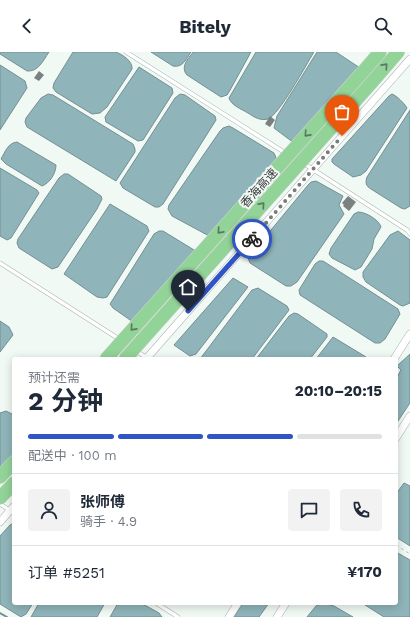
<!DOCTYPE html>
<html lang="zh">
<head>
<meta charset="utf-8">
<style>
	body { margin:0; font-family:"Work Sans","Noto Sans SC",sans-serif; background:#f2f2f3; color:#1f2937; height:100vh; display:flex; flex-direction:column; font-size:15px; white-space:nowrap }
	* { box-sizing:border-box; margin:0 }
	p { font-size:13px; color:#747a83 }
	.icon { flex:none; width:22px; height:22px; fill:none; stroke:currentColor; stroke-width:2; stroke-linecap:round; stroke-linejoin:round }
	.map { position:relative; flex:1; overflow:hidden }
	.details { position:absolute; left:12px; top:305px; width:386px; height:248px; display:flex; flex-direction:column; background:#fff; border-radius:4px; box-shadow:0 2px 10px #0003 }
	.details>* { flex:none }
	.pin { position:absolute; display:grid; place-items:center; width:34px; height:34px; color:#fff; margin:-41px -17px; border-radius:50% 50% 50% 0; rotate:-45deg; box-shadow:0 0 4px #0007 }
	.pin .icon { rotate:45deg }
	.courier { position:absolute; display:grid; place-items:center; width:40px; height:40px; margin:-20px; border:3px solid #3055c5; border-radius:50%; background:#fff; color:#222; box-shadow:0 1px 5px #0007 }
	.headline em { font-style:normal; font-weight:700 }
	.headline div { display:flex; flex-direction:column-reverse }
	.headline { display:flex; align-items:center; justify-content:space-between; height:68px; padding:0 16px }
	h1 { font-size:26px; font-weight:700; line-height:30px }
	.bar { display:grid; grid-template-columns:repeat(4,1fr); gap:6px 4px; align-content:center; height:48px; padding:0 16px }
	.bar i { height:5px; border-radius:3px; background:#e0e1e3 }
	.bar .current { background:#3055c5 }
	.bar p { grid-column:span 4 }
	.line { display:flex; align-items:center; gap:10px; padding:0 16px; border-top:1px solid #e0e1e3 }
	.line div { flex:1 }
	.round { display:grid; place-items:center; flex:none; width:42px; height:42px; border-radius:4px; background:#f2f2f3 }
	header { display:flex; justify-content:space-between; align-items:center; height:52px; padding:0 16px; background:#fff; font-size:18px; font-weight:700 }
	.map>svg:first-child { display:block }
	.water { fill:#8fb4b9; stroke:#758f93 }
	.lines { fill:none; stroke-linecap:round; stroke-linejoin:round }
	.stream { stroke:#758f93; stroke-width:2 }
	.building { fill:#7a8281 }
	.service-casing { stroke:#acb4b0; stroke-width:4.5 }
	.minor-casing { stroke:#acb4b0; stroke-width:8 }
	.motorway-casing { stroke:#d3d4d3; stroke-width:14 }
	.path { stroke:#b9bfbc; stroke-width:1; stroke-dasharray:3 3; stroke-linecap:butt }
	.service { stroke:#fff; stroke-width:3.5 }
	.minor { stroke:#fff; stroke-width:7 }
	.motorway { stroke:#92d398; stroke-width:13 }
	.motorway-bridge-casing { stroke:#d3d4d3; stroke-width:14; stroke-linecap:butt }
	.motorway-bridge { stroke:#92d398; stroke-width:13 }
	.oneway { stroke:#5b775f }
	.done { stroke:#787d7b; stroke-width:4; stroke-dasharray:0 7.2 }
	.route { stroke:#3055c5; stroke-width:5 }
	.labels { text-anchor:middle; stroke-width:4; stroke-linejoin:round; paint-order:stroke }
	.street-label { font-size:12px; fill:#373a39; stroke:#f1f9f5 }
</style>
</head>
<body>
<header><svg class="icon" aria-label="back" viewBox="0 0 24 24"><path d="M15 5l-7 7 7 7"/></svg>Bitely<svg class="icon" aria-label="search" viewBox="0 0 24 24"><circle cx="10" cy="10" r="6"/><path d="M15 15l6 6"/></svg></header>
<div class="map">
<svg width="410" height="565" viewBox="0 0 410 565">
	<rect width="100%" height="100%" fill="#f1f9f5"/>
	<g class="water">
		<path d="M0,0H49C43,9 38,20 27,19L0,2Z"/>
		<path d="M73,0C83,0 107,0 115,0C123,2 133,10 132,17L107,55L100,61L92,62L56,40L53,36L54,31Z"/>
		<path d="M151,0H191C186,7 183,16 173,14Z"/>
		<path d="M193,0H251L229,40L227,43L221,45L187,23C180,15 188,7 193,0Z"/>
		<path d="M256,0H314C306,13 279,63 268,67C260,69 254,65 248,61C241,57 231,53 229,46Z"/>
		<path d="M317,0H336L360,16L294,91L274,76L277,64Z"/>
		<path d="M0,13L22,27L25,29L27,36L0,78Z"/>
		<path d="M139,15L172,36L173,41L143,88L138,89L106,70L105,65Z"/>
		<path d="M48,42L53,43L133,92L135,97V100L116,129L27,75L25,70L26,66L41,46Z"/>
		<path d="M180,42L185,43L215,64L216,68L163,152L159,155H155L123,136L120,131L175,46Z"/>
		<path d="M392,42C397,44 404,51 407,56L366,119L361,123L353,125L334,112L332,110V107L389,44Z"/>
		<path d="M410,58V154L405,157L401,156L371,137C366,134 365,131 367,125Z"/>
		<path d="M229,74L233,76L274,101L277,108L211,185L172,164L168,157L169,153L220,79L223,76Z"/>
		<path d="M17,90L56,113C56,121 50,131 42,134L6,112L1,107C5,100 8,91 17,90Z"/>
		<path d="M0,116L37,138L39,141L11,186L7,188L0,184Z"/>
		<path d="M64,122H68L101,144L102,147L97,157L58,215L52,217L19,196L17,191L18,187L59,126Z"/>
		<path d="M316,129L343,144L339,153L344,162L297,230L291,234H286L250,211L248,206L308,133L311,130Z"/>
		<path d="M110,152L147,174L149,179L107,245L103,246L97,245L64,222Z"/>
		<path d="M358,160C366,160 379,168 381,175L374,187L372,197L361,215L355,218L332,206L329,202L331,196L354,162Z"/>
		<path d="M159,179H163L199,201L133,270L113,256L110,252L154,182Z"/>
		<path d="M398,179L410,188V251L403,254L400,253L366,230L363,225V220L390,183Z"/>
		<path d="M319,209H323L398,257L400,262L385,287L380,291H375L300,243L299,238L315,212Z"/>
		<path d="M233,226L248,235L196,302L190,304L174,293Z"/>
		<path d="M258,236L287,254L289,258L252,307H200L252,238Z"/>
		<path d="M294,261L298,262L327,282V285L310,307H256L289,264Z"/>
		<path d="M0,269L9,275L13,283L0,300Z"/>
		<path d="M333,285L366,305L367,307H316Z"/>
		<path d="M410,302V351L396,372V327L401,318L397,314Z"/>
		<path d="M6,359L14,363V406L0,422V361Z"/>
		<path d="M404,431L410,434V494L396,485V442Z"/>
		<path d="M14,471V551H33L26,562L21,565L0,552V484L10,473Z"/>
		<path d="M396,500L410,508V565H384L362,551H396Z"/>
		<path d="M39,551H105L97,565H31Z"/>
		<path d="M118,551H141L159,561L162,565H110Z"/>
		<path d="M243,551H269L259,565H234Z"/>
		<path d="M322,551L334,554L353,565H307L316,554Z"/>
	</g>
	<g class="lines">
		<path class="stream" d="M0,561L7,565"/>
	</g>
	<g class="building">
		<path d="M39,19L44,23L39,29L34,26Z"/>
		<path d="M270,64L275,68L270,75L265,72Z"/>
		<path d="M348,144L356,150L349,159L343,154L344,153L342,151Z"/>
	</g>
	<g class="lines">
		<defs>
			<g id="service">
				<path d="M126,0L287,102"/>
				<path d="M303,111L407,178L410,182"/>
				<path d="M0,211L119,287"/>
				<path d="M124,291L147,306"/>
				<path d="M0,452L14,461"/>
				<path d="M156,551L178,565"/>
			</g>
			<g id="minor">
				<path d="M146,307L410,7"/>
				<path d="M394,307L410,282"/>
				<path d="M396,386L410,364"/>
				<path d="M0,470L14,454"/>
				<path d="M229,565L238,551"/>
				<path d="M277,565L286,551"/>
			</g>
			<g id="motorway">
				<path d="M361,22L380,0"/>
				<path d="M373,29L398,0"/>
				<path d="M0,425L14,410"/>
				<path d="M0,446L14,431"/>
			</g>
		</defs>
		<use href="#service" class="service-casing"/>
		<use href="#minor" class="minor-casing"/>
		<use href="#motorway" class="motorway-casing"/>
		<path class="path" d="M396,493L410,502"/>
		<use href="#service" class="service"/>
		<use href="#minor" class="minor"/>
		<use href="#motorway" class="motorway"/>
		<defs>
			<g id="motorway-bridge">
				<path d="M106,307L361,22"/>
				<path d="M125,307L373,29"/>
			</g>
		</defs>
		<use href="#motorway-bridge" class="motorway-bridge-casing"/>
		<use href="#motorway-bridge" class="motorway-bridge"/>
	</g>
	<defs><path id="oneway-chevron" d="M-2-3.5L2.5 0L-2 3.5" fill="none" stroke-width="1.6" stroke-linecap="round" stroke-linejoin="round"/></defs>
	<g class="oneway">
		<use href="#oneway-chevron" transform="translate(385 14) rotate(-48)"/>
		<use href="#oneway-chevron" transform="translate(307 82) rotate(132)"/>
		<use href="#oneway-chevron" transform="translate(262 153) rotate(-48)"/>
		<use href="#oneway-chevron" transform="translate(220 179) rotate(132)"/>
		<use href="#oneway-chevron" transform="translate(133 276) rotate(132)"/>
	</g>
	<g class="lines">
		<path class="done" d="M252,187L342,84"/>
		<path class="route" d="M188,259L252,187"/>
	</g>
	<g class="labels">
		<g class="street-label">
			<text transform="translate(259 136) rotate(-48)" y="4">香海高速</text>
		</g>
	</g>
</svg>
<div class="pin" style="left:342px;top:84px;background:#ea580c"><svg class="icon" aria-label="bag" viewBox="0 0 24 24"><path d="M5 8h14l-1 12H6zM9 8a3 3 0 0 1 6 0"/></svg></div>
<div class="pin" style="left:188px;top:259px;background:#1f2937"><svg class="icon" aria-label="home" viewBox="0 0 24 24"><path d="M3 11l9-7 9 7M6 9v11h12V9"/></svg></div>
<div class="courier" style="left:252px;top:187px"><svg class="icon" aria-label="bike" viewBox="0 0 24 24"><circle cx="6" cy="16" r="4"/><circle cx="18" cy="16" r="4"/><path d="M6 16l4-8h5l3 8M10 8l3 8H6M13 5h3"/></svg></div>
<section class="details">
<div class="headline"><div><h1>2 分钟</h1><p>预计还需</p></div><em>20:10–20:15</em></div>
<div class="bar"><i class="current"></i><i class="current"></i><i class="current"></i><i></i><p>配送中 · 100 m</p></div>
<div class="line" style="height:72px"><a class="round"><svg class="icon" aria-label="person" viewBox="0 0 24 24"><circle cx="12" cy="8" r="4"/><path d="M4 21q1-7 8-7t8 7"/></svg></a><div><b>张师傅</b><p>骑手 · 4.9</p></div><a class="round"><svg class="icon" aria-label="chat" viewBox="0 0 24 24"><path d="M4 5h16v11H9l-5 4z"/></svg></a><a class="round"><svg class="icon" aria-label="phone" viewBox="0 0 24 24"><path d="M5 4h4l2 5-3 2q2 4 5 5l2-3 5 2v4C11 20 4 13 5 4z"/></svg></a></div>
<div class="line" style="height:52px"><div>订单 #5251</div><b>¥170</b></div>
</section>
</div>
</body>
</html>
